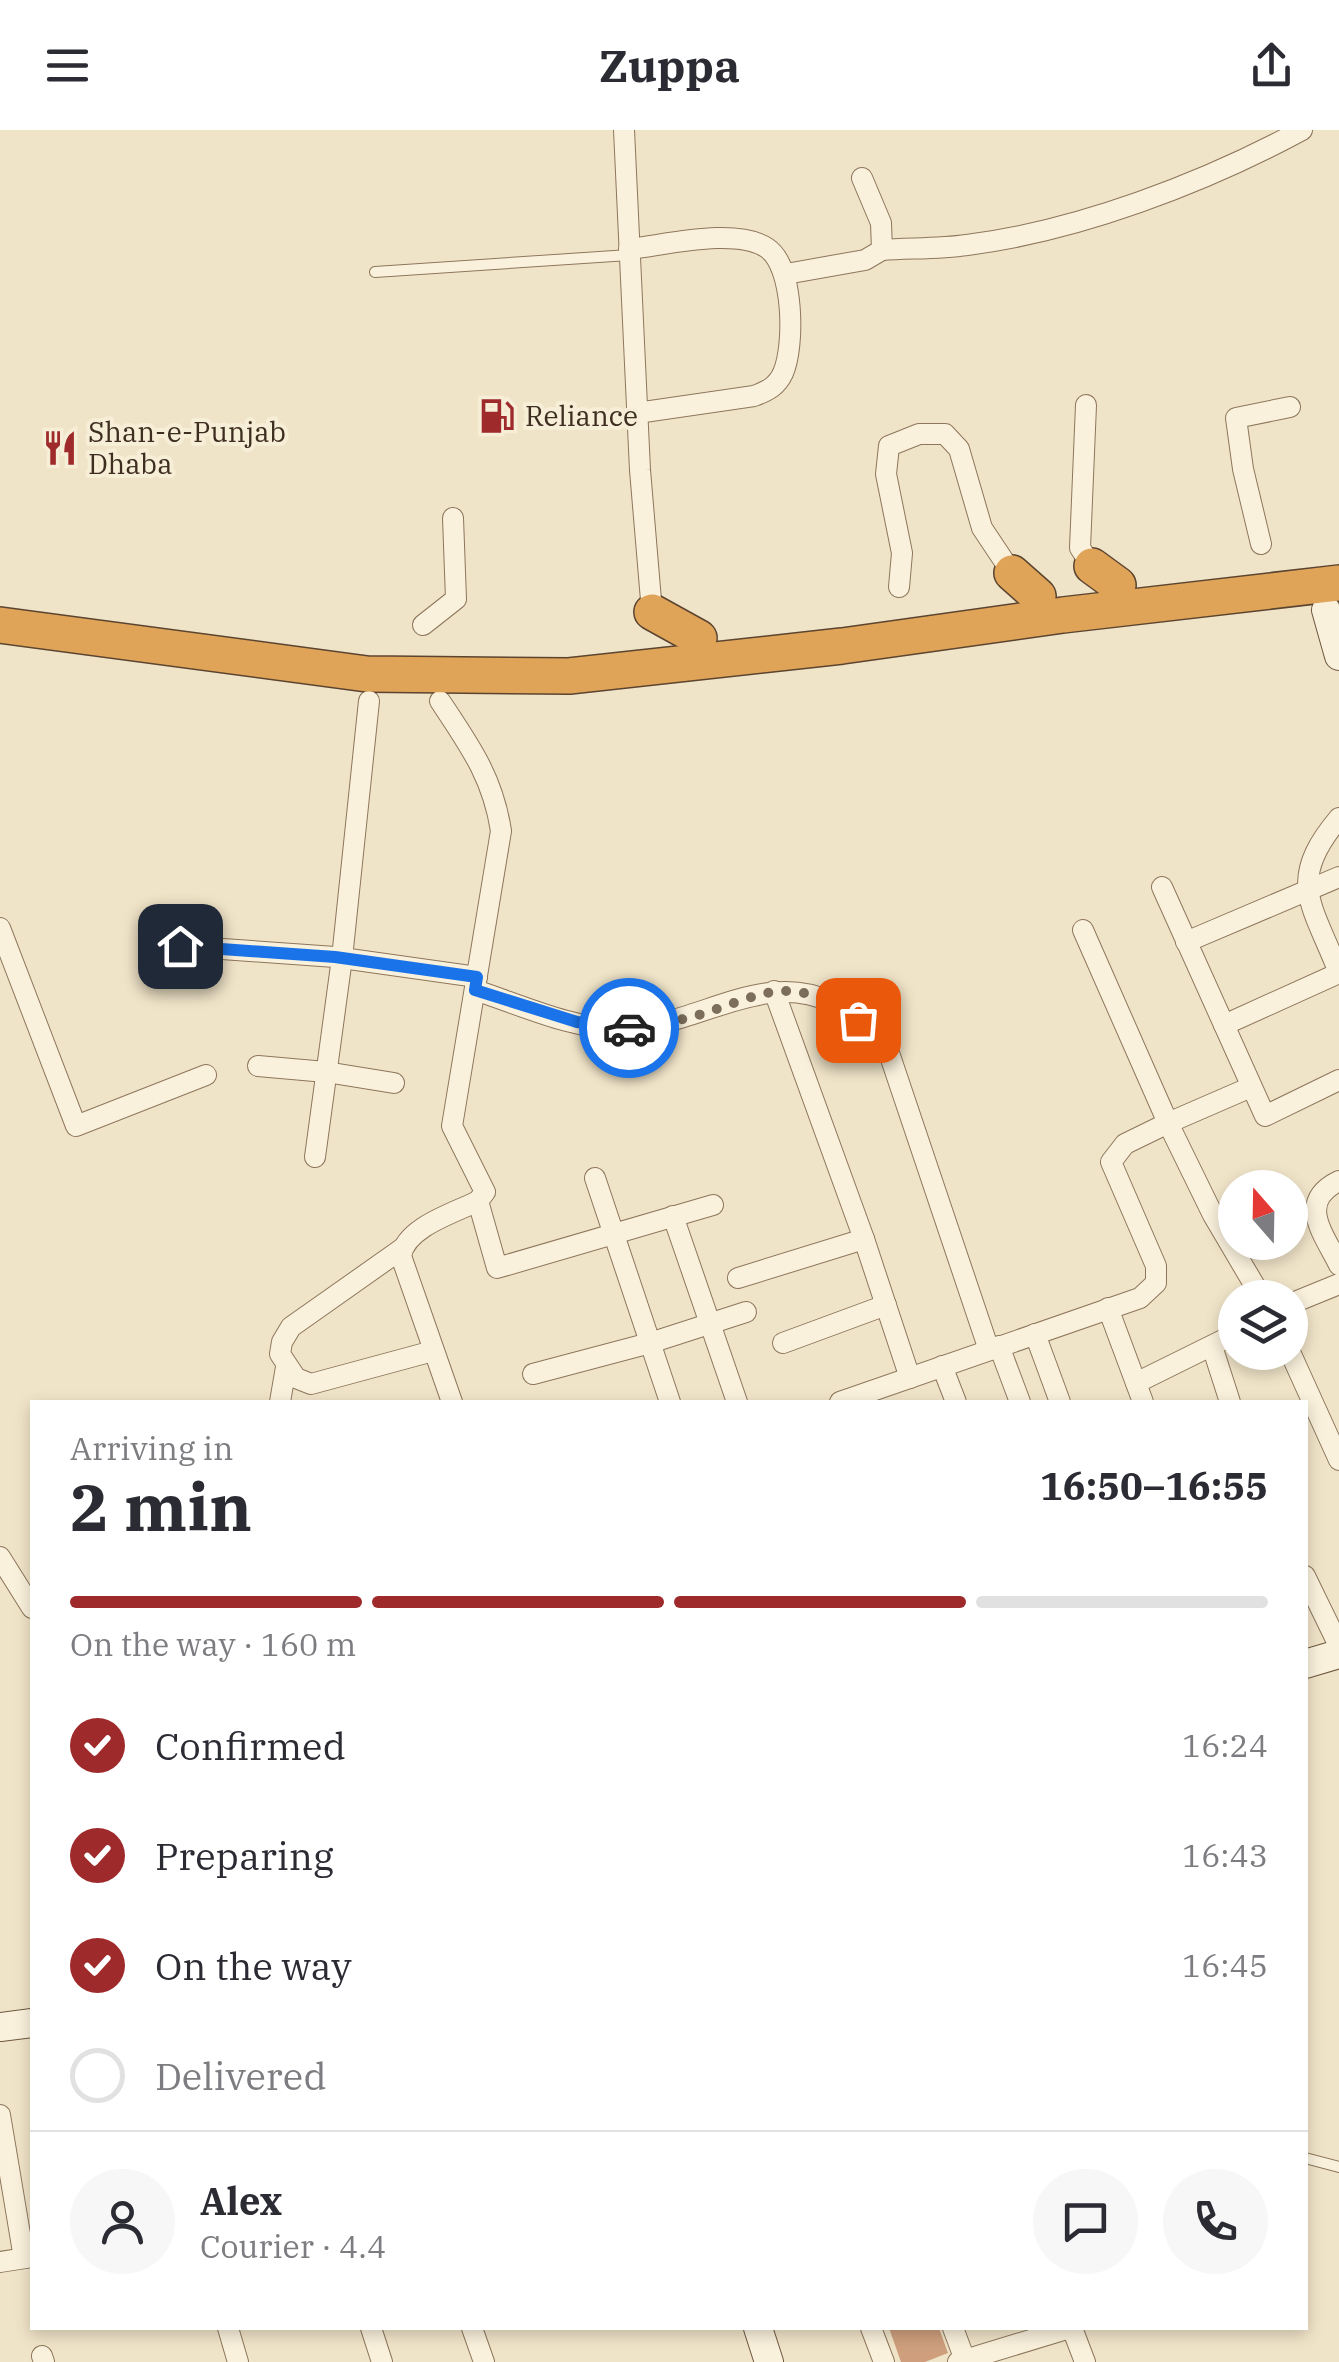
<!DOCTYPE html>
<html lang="en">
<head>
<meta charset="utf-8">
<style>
	body { margin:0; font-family:"IBM Plex Serif",serif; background:#f7f7f7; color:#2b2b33; height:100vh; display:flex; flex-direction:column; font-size:38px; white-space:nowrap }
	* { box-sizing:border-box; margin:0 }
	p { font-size:32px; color:#7c7c81 }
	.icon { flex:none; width:55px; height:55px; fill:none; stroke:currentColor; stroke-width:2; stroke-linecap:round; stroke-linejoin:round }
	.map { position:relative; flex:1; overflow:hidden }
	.panel { position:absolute; left:30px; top:1270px; width:1278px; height:930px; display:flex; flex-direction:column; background:#fff; border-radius:0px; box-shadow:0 5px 15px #0003 }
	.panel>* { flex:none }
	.needle { width:65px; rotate:340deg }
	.controls { position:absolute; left:1218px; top:1040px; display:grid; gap:20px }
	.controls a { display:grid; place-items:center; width:90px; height:90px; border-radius:50%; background:#fff; box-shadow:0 5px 15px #0003; font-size:50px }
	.pin { position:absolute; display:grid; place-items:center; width:85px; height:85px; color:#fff; margin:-42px; border-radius:20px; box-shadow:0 5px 15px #0006 }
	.courier { position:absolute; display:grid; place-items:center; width:100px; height:100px; margin:-50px; border:8px solid #1a73e8; border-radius:50%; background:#fff; color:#222; box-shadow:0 2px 12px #0007 }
	.head em { font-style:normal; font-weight:800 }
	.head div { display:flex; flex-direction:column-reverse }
	.head { display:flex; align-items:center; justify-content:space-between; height:170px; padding:0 40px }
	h1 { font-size:65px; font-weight:800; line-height:75px }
	.bar { display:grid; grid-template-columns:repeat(4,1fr); gap:15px 10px; align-content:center; height:120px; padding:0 40px }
	.bar i { height:12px; border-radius:8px; background:#e1e1e2 }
	.bar .current { background:#9e2a2b }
	.bar p { grid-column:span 4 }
	.line { display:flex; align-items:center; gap:25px; padding:0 40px; border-top:2px solid #e1e1e2 }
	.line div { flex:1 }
	.round { display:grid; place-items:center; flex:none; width:105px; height:105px; border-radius:52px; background:#f7f7f7 }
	ol { padding:0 40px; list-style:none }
	li { display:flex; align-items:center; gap:30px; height:110px }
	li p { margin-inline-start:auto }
	li .icon { padding:10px; border-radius:50%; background:#9e2a2b; color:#fff; stroke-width:4 }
	li:last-child { color:#7c7c81 }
	li i { width:55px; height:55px; border:5px solid #e1e1e2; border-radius:50% }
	header { display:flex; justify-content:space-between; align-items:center; height:130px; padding:0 40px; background:#fff; font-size:45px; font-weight:800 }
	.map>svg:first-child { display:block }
	.building { fill:#cf9f7d }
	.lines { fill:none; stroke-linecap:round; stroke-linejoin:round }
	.lane-casing { stroke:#8d765c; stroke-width:12 }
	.street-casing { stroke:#8d765c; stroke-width:22 }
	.secondary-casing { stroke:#6f573f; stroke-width:30 }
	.highway-casing { stroke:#5b4430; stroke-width:38 }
	.lane { stroke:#faf1dc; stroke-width:10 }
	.street { stroke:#faf1dc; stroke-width:20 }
	.secondary { stroke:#faf1dc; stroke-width:28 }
	.highway { stroke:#e0a458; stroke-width:35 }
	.done { stroke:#7c6e5b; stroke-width:10; stroke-dasharray:0 18 }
	.route { stroke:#1a73e8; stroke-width:12 }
	.labels { text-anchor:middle; stroke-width:8; stroke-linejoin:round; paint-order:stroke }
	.poi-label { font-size:28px; fill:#3d2e20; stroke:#f7eed8; text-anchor:start }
</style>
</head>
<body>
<header><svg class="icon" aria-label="menu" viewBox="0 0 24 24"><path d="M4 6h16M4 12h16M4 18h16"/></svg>Zuppa<svg class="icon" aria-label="share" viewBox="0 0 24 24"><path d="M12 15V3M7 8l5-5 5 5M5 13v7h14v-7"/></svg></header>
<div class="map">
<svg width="1339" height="2232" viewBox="0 0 1339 2232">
	<rect width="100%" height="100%" fill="#f0e4c8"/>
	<path class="building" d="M889,2198H939L948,2223L925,2232H901Z"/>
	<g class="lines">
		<defs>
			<g id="lane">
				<path d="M375,142L629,125"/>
				<path d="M1305,2028L1339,2037"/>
			</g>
			<g id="street">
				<path d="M624,0L640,340L652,482"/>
				<path d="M629,119C666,115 736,97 767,118C794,136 795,216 783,243C777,256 768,261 754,266L637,283"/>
				<path d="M882,120C910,118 939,119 967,115C1078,101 1204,53 1302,0"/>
				<path d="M786,144L865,130L882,120L881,93L862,48"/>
				<path d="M1086,275L1080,418L1092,436"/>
				<path d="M1261,414L1243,339L1236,288L1290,277"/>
				<path d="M899,457L902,423L886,344L889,316L919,304H945L959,319L982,398L1012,443"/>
				<path d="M423,495L456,469L453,388"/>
				<path d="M440,571C470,616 493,648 501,701L452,996L485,1062L478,1071L497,1138L713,1075"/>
				<path d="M1339,688C1285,752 1313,775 1339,843"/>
				<path d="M1162,757L1265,986L1339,950"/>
				<path d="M0,798L76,996L206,945"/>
				<path d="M1186,812L1339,747"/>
				<path d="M180,816L335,827L477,847"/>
				<path d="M475,860C521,875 574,900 623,899C695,897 763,839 831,872C852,882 869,900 886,914L989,1220"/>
				<path d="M774,861L864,1109L910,1248"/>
				<path d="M1224,895L1339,843"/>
				<path d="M258,936L326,942L394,953"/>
				<path d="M1251,957L1168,993L1213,1085L1262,1168"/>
				<path d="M315,1027L342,828L369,571"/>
				<path d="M595,1048L670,1272"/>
				<path d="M1339,1051C1296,1072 1324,1104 1339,1135"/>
				<path d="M673,1086L737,1272"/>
				<path d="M403,1118L291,1197L282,1212L280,1224L296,1248L311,1254L433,1221"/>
				<path d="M738,1148L864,1109"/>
				<path d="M1290,1174L1339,1154"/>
				<path d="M1108,1178L1143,1272"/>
				<path d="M1035,1204L1060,1272"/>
				<path d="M783,1213L886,1175"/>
				<path d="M999,1216L1020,1272"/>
				<path d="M1212,1216L1230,1272"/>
				<path d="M1290,1222L1339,1330"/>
				<path d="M942,1236L956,1272"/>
				<path d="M533,1244L650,1213L746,1182"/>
				<path d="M1136,1253L1235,1204"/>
				<path d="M280,1272L286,1237"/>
				<path d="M452,1272L401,1126C406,1097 454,1083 478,1071"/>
				<path d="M840,1272L1140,1168L1156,1153V1136L1111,1032L1125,1014L1168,993L1083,800"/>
				<path d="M0,1427L32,1478"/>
				<path d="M1305,1446L1339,1516"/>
				<path d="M0,1985L24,2128"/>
				<path d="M0,2132L32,2127"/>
				<path d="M228,2198L238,2232"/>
				<path d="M371,2198L382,2232"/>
				<path d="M472,2198L484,2232"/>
				<path d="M871,2198L884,2232"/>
				<path d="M953,2198L965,2230"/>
				<path d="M1072,2198L1085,2232"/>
				<path d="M42,2226L44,2232"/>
				<path d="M958,2232L1070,2198"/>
			</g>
			<g id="secondary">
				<path d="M1326,480L1339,526"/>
				<path d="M1305,1534L1339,1524"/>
				<path d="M0,1897L32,1893"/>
				<path d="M758,2198L769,2232"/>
			</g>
			<g id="highway">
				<path d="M1092,436L1118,455"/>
				<path d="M1012,443L1038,466"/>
				<path d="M652,482L699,508"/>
				<path d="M0,495L367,544L569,546L842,516L1063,485L1339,453"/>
			</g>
		</defs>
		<use href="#lane" class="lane-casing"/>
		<use href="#street" class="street-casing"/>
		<use href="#secondary" class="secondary-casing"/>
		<use href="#highway" class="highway-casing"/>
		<use href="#lane" class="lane"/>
		<use href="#street" class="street"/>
		<use href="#secondary" class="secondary"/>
		<use href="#highway" class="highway"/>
	</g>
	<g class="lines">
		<path class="done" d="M629,898C654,895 680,891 705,883C773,860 793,845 858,890"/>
		<path class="route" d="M180,816L335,827L477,847L475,860L577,892L629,898"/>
	</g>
	<defs>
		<symbol id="fuel-bare" viewBox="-9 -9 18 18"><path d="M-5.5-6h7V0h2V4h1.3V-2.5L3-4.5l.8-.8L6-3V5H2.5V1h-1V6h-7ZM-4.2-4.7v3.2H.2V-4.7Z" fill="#9e2a2b" stroke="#f7eed8" stroke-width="2.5" paint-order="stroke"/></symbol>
		<symbol id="restaurant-bare" viewBox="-9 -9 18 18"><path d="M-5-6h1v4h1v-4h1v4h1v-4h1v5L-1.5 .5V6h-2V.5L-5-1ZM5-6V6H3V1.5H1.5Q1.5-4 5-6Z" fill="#9e2a2b" stroke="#f7eed8" stroke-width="2.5" paint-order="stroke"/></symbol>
	</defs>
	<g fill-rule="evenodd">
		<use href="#fuel-bare" x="472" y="261" width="50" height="50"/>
		<use href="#restaurant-bare" x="35" y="293" width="50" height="50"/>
	</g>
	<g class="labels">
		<g class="poi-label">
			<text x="525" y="296">Reliance</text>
			<text x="88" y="312">Shan-e-Punjab<tspan x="88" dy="32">Dhaba</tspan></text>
		</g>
	</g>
</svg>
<div class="controls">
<a><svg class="needle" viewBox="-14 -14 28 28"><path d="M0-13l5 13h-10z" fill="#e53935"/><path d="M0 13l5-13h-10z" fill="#7c7c81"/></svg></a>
<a><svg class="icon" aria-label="layers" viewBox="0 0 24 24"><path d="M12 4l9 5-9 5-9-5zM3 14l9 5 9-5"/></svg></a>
</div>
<div class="pin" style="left:858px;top:890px;background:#ea580c"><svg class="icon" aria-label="bag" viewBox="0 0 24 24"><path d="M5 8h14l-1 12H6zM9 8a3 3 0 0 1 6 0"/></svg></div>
<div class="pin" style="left:180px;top:816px;background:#1f2937"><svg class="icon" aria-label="home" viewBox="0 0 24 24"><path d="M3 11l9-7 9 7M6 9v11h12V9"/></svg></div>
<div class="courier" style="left:629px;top:898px"><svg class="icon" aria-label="car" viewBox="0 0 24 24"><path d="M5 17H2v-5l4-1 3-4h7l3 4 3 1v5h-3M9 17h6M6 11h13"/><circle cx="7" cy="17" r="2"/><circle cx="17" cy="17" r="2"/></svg></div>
<section class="panel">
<div class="head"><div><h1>2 min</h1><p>Arriving in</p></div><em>16:50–16:55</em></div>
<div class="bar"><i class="current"></i><i class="current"></i><i class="current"></i><i></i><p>On the way · 160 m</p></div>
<ol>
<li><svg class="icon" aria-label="check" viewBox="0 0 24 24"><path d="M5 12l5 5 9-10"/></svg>Confirmed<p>16:24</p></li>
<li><svg class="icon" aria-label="check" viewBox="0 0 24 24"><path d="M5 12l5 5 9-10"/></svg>Preparing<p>16:43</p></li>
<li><svg class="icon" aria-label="check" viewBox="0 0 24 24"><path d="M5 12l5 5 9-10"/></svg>On the way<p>16:45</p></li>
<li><i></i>Delivered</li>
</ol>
<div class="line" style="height:180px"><a class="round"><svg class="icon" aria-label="person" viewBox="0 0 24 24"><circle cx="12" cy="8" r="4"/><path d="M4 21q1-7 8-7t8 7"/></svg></a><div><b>Alex</b><p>Courier · 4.4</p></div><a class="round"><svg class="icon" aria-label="chat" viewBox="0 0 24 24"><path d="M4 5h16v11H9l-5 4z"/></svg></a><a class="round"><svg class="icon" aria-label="phone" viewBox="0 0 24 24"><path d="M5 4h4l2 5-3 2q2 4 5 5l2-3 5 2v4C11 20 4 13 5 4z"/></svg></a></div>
</section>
</div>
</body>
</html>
